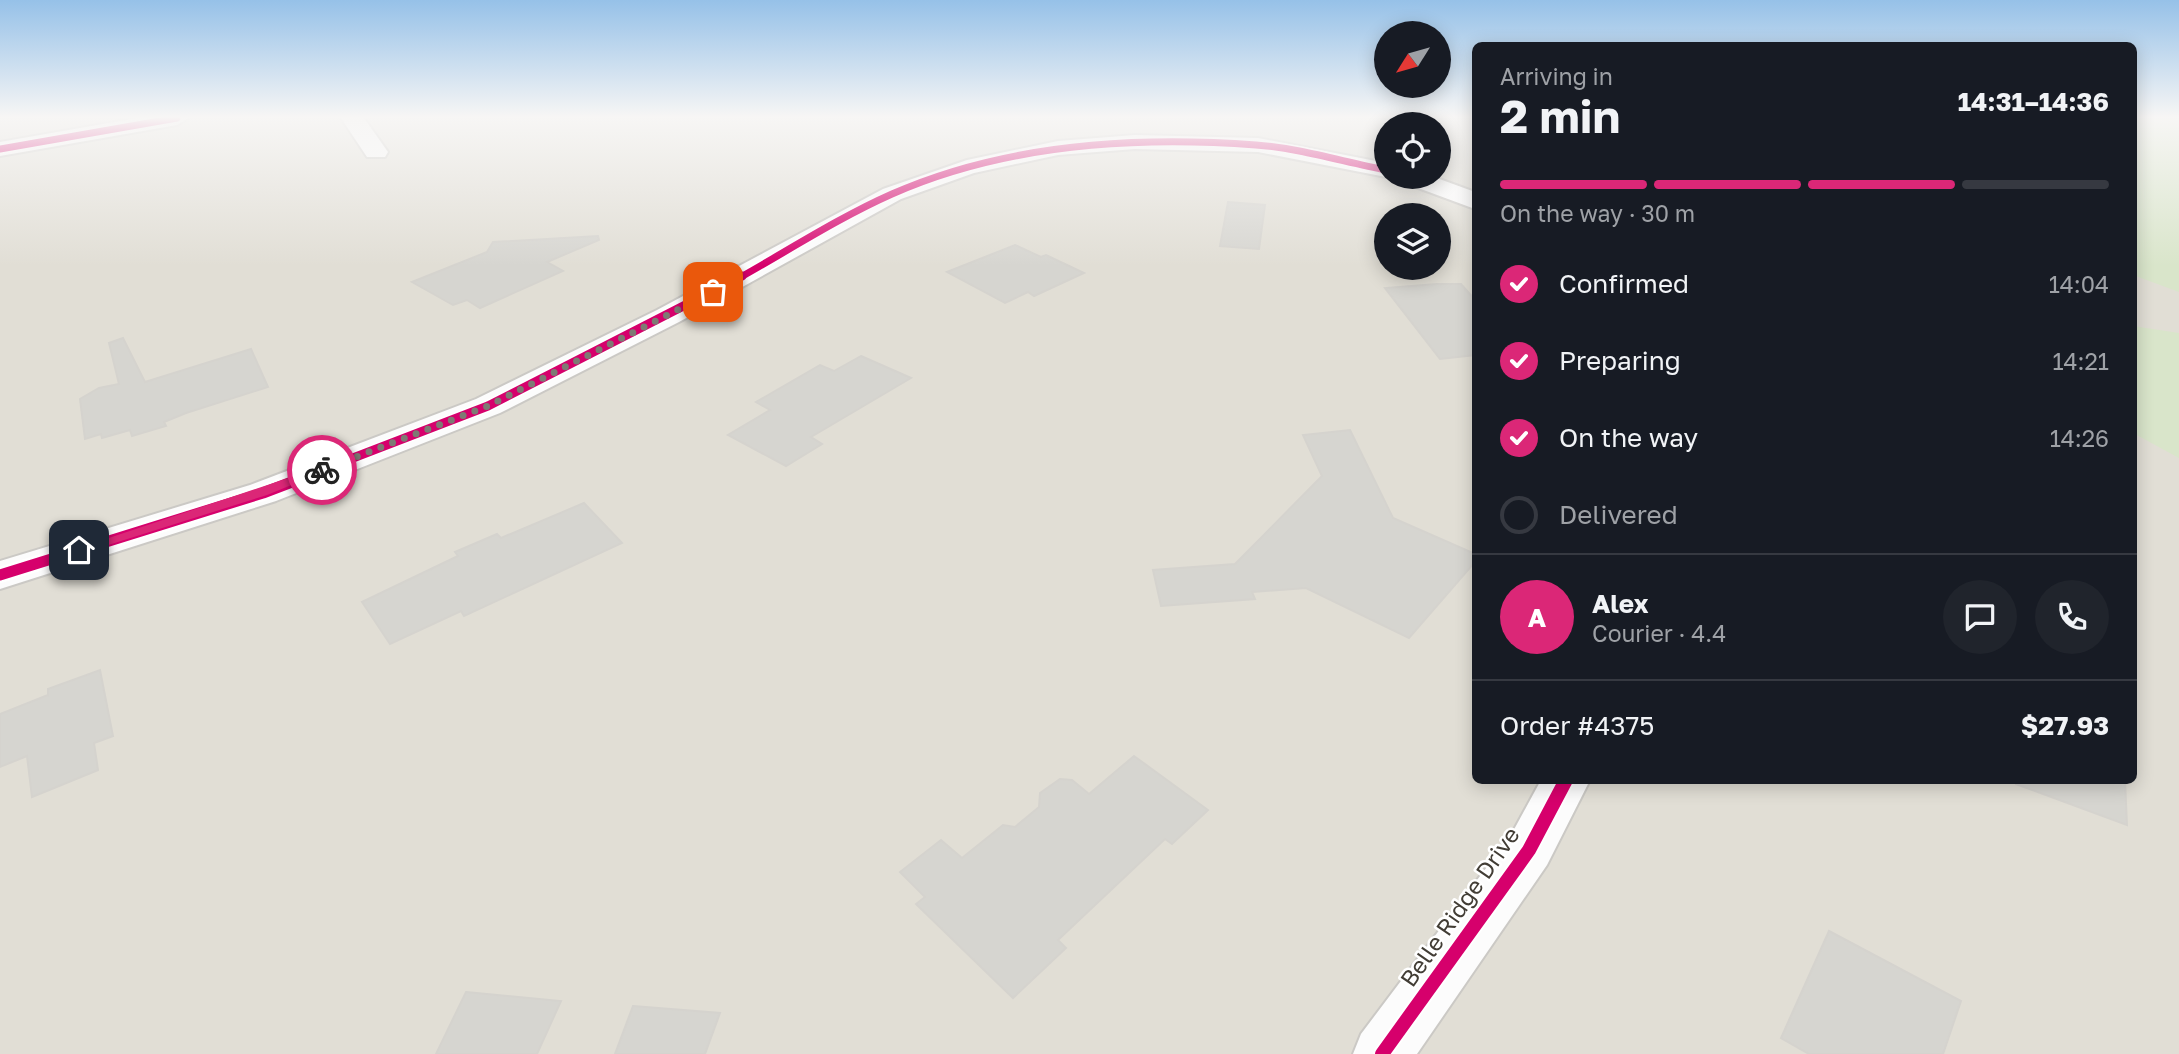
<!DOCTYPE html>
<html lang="en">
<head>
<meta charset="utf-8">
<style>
	body { margin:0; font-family:"Golos Text",sans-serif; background:#20242c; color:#f1f3f6; height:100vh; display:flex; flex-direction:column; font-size:26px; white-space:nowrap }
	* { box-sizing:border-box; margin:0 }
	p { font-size:23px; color:#9ea1a6 }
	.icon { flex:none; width:38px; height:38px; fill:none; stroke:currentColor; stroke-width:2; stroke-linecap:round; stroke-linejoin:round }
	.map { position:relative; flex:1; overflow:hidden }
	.details { position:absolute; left:1472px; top:42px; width:665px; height:742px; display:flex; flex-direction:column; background:#171b24; border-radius:10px; box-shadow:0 4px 18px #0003 }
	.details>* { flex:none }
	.needle { width:46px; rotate:233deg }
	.controls { position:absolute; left:1374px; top:21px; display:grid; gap:14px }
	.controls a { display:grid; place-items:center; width:77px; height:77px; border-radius:50%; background:#171b24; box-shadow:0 4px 18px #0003; font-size:35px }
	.pin { position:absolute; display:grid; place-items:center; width:60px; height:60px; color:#fff; margin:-30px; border-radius:14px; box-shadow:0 4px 10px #0006 }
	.courier { position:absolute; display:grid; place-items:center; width:70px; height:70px; margin:-35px; border:5px solid #db2777; border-radius:50%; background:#fff; color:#222; box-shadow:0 2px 9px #0007 }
	.overview em { font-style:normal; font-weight:700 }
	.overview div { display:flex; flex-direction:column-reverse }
	.overview { display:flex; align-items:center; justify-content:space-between; height:119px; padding:0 28px }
	h1 { font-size:46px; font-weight:700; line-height:52px }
	.bar { display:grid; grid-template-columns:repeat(4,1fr); gap:10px 7px; align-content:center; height:84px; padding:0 28px }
	.bar i { height:9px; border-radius:5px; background:#363941 }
	.bar .selected { background:#db2777 }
	.bar p { grid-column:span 4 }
	.line { display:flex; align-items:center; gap:18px; padding:0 28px; border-top:2px solid #363941 }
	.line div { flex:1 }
	.round { display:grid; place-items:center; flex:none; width:74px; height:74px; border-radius:37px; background:#20242c }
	ol { padding:0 28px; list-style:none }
	li { display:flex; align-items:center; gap:21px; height:77px }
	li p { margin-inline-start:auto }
	li .icon { padding:7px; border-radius:50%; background:#db2777; color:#fff; stroke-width:4 }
	li:last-child { color:#9ea1a6 }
	li i { width:38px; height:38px; border:4px solid #363941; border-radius:50% }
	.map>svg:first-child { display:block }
	.residential { fill:#e1ded5; fill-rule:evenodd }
	.green { fill:#d9e5ca }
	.building { fill:#d6d5d0; stroke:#d5d3ce; stroke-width:2 }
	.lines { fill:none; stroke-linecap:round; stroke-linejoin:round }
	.minor-casing { stroke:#cbc9c5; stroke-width:4 }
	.minor { fill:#fcfcfc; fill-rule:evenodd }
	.cycleway-far3-casing { stroke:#fff; stroke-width:10 }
	.cycleway-far2-casing { stroke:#fff; stroke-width:12 }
	.cycleway-far1-casing { stroke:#fff; stroke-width:16 }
	.cycleway-casing { stroke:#fff; stroke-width:18 }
	.cycleway-far3 { stroke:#d6006c; stroke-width:7 }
	.cycleway-far2 { stroke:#d6006c; stroke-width:9 }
	.cycleway-far1 { stroke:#d6006c; stroke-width:11 }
	.cycleway { stroke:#d6006c; stroke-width:14 }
	.route { fill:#db2777 }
	.done { stroke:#7e7a74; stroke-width:7; stroke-dasharray:0 12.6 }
	.labels { text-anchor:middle; stroke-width:5; stroke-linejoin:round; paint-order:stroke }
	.near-street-label { font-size:23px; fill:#423d35; stroke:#fff }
</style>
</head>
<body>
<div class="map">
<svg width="2179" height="1054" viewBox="0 0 2179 1054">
	<rect width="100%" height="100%" fill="#edece8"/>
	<path class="residential" d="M0,118H1475V780H2133V243L2179,259V1054H0ZM1386,124H1438V177H1386ZM1386,215H1438V268H1386Z"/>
	<g class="green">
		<path d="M2133,118H2179V292L2133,275Z"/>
		<path d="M2133,326L2179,333V458L2133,433Z"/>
	</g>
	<g class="building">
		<path d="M1228,202L1265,205L1259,249L1220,246Z"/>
		<path d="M598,236L599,240L547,262L563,271L480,308L467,300L453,305L412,282L487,252L493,242Z"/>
		<path d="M1015,245L1041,257L1046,255L1084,273L1034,296L1028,292L1005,303L947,272Z"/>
		<path d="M1437,284H1461L1475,300V355L1440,359L1385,288Z"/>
		<path d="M123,338L145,382L251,349L268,387L186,413L164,422L166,426L132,436L130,430L102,438L101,434L85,439L80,399L99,388L119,384L109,343Z"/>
		<path d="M861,356L911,378L811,437L822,444L786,466L728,435L770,410L756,402L820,365L834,371Z"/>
		<path d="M1350,430L1393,518L1475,554V562L1409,638L1306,588L1252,592L1255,599L1161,606L1153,570L1235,564L1322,476L1303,435Z"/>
		<path d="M584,503L622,543L464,616L461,611L390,644L362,602L458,556L455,552L497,534L501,538Z"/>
		<path d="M100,670L113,736L94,743L98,770L32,797L27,756L0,767V714L48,695V689Z"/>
		<path d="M1134,756L1208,810L1172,844L1165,839L1058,940L1066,948L1013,998L916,904L925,897L900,872L941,840L962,858L1003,825L1015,827L1039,807L1040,793L1060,779L1072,780L1089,794Z"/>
		<path d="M2017,780H2125L2127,825L2016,784Z"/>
		<path d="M1829,931L1961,1001L1943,1054H1809L1781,1038Z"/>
		<path d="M466,992L561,1001L537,1054H436Z"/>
		<path d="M633,1006L720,1013L705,1054H615Z"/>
	</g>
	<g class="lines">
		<defs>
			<g id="minor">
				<path d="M137,118H188L177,125L0,156V142Z"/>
				<path d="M341,118H364L388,152L385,157H367Z"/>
				<path d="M1135,135L1258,138L1386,163V177H1389H1386L1258,152L1135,149L1058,155L974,173L901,199L679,322L500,413L276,501L0,589V561L250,485L476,399L657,310L883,189L967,160L1058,141Z"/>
				<path d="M1399,177H1434L1475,192V209L1402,182Z"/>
				<path d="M1541,780H1590L1547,865L1417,1054H1353L1361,1034L1511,835Z"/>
			</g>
		</defs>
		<use href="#minor" class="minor-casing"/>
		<use href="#minor" class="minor"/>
		<defs>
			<g id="cycleway-far3">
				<path d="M0,149L177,118"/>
				<path d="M739,278C789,250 840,217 892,194C1005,144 1135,136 1256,145C1299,148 1344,162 1386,170"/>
			</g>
			<path id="cycleway-far2" d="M301,478L488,406L742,276"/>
			<path id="cycleway-far1" d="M0,575L263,493L305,477"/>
			<path id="cycleway" d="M1382,1054L1529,850L1566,780"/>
		</defs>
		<use href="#cycleway-far3" class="cycleway-far3-casing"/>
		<use href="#cycleway-far2" class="cycleway-far2-casing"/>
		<use href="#cycleway-far1" class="cycleway-far1-casing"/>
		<use href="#cycleway" class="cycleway-casing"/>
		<use href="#cycleway-far3" class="cycleway-far3"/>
		<use href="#cycleway-far2" class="cycleway-far2"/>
		<use href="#cycleway-far1" class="cycleway-far1"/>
		<use href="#cycleway" class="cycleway"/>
	</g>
	<linearGradient id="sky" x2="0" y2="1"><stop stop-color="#96c1e8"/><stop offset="0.44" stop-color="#f7f6f5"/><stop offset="1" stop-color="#f7f6f5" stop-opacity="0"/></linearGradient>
	<rect width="2179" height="266" fill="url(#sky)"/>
	<path class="route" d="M318,468L328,470L267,495L83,553L73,550Z"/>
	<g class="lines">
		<path class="done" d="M322,470L488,406L713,292"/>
	</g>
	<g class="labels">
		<g class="near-street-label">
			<text transform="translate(1460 907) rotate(-55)" y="8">Belle Ridge Drive</text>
		</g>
	</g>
</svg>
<div class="controls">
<a><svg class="needle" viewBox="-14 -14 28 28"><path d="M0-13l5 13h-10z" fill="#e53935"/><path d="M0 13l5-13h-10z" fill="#9ea1a6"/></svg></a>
<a><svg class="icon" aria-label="locate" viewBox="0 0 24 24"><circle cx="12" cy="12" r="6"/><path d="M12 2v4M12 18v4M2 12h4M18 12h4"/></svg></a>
<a><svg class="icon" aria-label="layers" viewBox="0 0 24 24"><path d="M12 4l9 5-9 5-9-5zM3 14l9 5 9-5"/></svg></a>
</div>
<div class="pin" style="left:713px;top:292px;background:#ea580c"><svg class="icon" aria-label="bag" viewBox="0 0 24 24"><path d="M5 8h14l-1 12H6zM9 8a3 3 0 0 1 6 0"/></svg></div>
<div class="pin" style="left:79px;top:550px;background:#1f2937"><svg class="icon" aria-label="home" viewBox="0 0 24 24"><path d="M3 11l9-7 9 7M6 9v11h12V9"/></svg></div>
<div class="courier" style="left:322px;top:470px"><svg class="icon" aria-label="bike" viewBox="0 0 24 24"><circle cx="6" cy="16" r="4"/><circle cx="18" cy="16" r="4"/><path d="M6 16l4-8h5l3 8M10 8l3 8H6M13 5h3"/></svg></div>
<section class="details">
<div class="overview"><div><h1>2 min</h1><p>Arriving in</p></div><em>14:31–14:36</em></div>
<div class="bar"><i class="selected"></i><i class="selected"></i><i class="selected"></i><i></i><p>On the way · 30 m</p></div>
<ol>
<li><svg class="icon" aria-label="check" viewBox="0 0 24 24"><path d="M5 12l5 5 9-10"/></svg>Confirmed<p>14:04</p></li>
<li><svg class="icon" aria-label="check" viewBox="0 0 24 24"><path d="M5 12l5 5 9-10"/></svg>Preparing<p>14:21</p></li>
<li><svg class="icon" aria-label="check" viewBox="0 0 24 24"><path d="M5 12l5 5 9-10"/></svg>On the way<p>14:26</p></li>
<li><i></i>Delivered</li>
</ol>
<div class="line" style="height:126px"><b class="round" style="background:#db2777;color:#fff">A</b><div><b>Alex</b><p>Courier · 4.4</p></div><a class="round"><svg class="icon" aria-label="chat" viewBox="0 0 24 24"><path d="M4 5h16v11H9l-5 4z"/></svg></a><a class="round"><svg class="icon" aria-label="phone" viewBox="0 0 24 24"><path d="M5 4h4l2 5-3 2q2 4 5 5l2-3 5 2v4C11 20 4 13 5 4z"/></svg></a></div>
<div class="line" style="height:91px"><div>Order #4375</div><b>$27.93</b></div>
</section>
</div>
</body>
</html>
